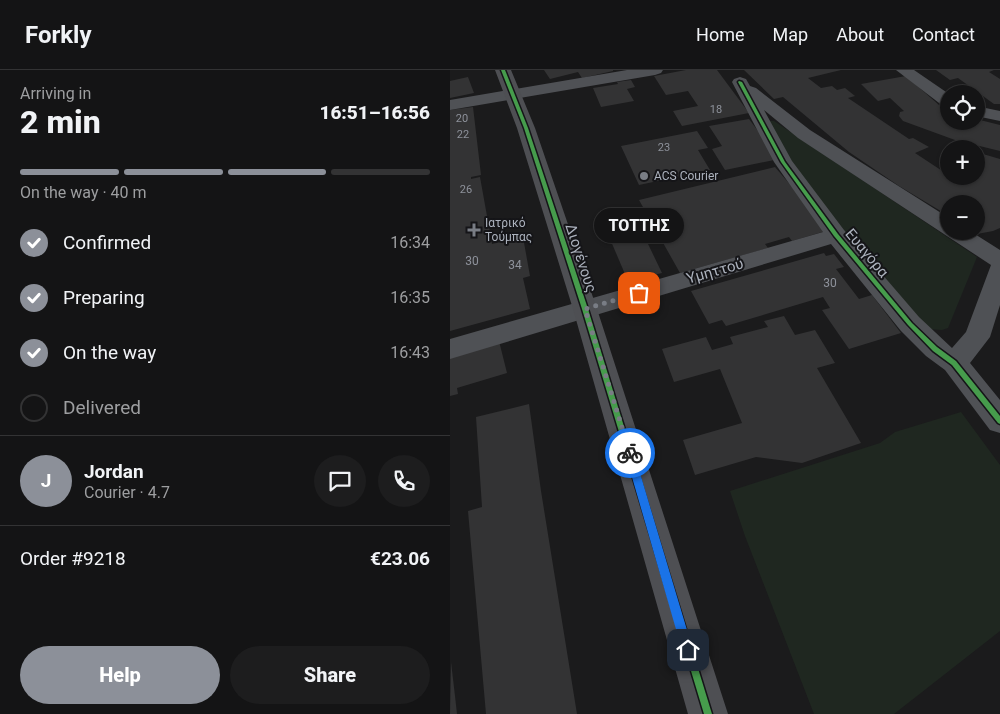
<!DOCTYPE html>
<html lang="en">
<head>
<meta charset="utf-8">
<style>
	body { margin:0; font-family:Roboto,sans-serif; background:#1d1d1e; color:#f1f3f6; height:100vh; display:flex; flex-direction:column; font-size:19px; white-space:nowrap }
	* { box-sizing:border-box; margin:0 }
	p { font-size:16px; color:#9d9ea0 }
	.icon { flex:none; width:28px; height:28px; fill:none; stroke:currentColor; stroke-width:2; stroke-linecap:round; stroke-linejoin:round }
	.map { position:relative; flex:1; overflow:hidden }
	.drawer { display:flex; flex-direction:column; background:#141415; width:450px }
	.drawer>* { flex:none }
	.buttons { position:absolute; left:490px; top:15px; display:grid; gap:10px }
	.buttons a { display:grid; place-items:center; width:45px; height:45px; border-radius:50%; background:#141415; box-shadow:0 1px 4px #0004,0 0 0 1px #333334; font-size:25px }
	.pin { position:absolute; display:grid; place-items:center; width:42px; height:42px; color:#fff; margin:-21px; border-radius:10px; box-shadow:0 2px 8px #0006 }
	.courier { position:absolute; display:grid; place-items:center; width:50px; height:50px; margin:-25px; border:4px solid #1a73e8; border-radius:50%; background:#fff; color:#222; box-shadow:0 1px 6px #0007 }
	.bubble { position:absolute; height:35px; border-radius:18px; background:#141415; box-shadow:0 1px 4px #0004,0 0 0 1px #333334; font-size:16px; font-weight:800; line-height:35px; text-align:center }
	.head em { font-style:normal; font-weight:800 }
	.head div { display:flex; flex-direction:column-reverse }
	.head { display:flex; align-items:center; justify-content:space-between; height:85px; padding:0 20px }
	h1 { font-size:32px; font-weight:800; line-height:38px }
	.bar { display:grid; grid-template-columns:repeat(4,1fr); gap:8px 5px; align-content:center; height:60px; padding:0 20px }
	.bar i { height:6px; border-radius:4px; background:#333334 }
	.bar .current { background:#8c9099 }
	.bar p { grid-column:span 4 }
	.line { display:flex; align-items:center; gap:12px; padding:0 20px; border-top:1px solid #333334 }
	.line div { flex:1 }
	.round { display:grid; place-items:center; flex:none; width:52px; height:52px; border-radius:26px; background:#1d1d1e }
	ol { padding:0 20px; list-style:none }
	li { display:flex; align-items:center; gap:15px; height:55px }
	li p { margin-inline-start:auto }
	li .icon { padding:5px; border-radius:50%; background:#8c9099; color:#fff; stroke-width:4 }
	li:last-child { color:#9d9ea0 }
	li i { width:28px; height:28px; border:2px solid #333334; border-radius:50% }
	.button { display:flex; gap:10px; margin-top:auto; padding:10px 20px }
	.button a { flex:1; height:58px; border-radius:30px; background:#8c9099; color:#fff; font-size:20px; font-weight:800; line-height:58px; text-align:center }
	.button a+a { background:#1d1d1e; color:#f1f3f6 }
	header { display:flex; align-items:center; gap:30px; box-sizing:border-box; height:70px; padding:0 25px; background:#141415; border-bottom:1px solid #333334 }
	header strong { font-size:24px }
	nav { display:flex; gap:28px; margin-inline-start:auto; font-size:18px }
	main { display:flex; flex:1; min-height:0 }
	.map>svg:first-child { display:block }
	.green { fill:#1f2720 }
	.building { fill:#333334 }
	.lines { fill:none; stroke-linecap:round; stroke-linejoin:round }
	.street { fill:#4f5155; fill-rule:evenodd }
	.secondary { fill:#4e4f53; fill-rule:evenodd }
	.cycleway-casing { stroke:#151518; stroke-width:3 }
	.cycleway { fill:#469c4c; fill-rule:evenodd }
	.route { fill:#1a73e8 }
	.done { stroke:#797d85; stroke-width:5; stroke-dasharray:0 9 }
	.poi-dot { fill:#797d85; stroke:#151518; stroke-width:2 }
	.labels { text-anchor:middle; stroke-width:4; stroke-linejoin:round; paint-order:stroke }
	.far-number-label { font-size:11px; fill:#8e929b }
	.far-poi-label { font-size:12px; fill:#acb2bd; stroke:#151518; text-anchor:start }
	.number-label { font-size:12px; fill:#8e929b }
	.street-label { font-size:15px; fill:#acb2bd; stroke:#151518 }
</style>
</head>
<body>
<header>
<strong>Forkly</strong>
<nav><a>Home</a><a>Map</a><a>About</a><a>Contact</a></nav>
</header>
<main>
<section class="drawer">
<div class="head"><div><h1>2 min</h1><p>Arriving in</p></div><em>16:51–16:56</em></div>
<div class="bar"><i class="current"></i><i class="current"></i><i class="current"></i><i></i><p>On the way · 40 m</p></div>
<ol>
<li><svg class="icon" aria-label="check" viewBox="0 0 24 24"><path d="M5 12l5 5 9-10"/></svg>Confirmed<p>16:34</p></li>
<li><svg class="icon" aria-label="check" viewBox="0 0 24 24"><path d="M5 12l5 5 9-10"/></svg>Preparing<p>16:35</p></li>
<li><svg class="icon" aria-label="check" viewBox="0 0 24 24"><path d="M5 12l5 5 9-10"/></svg>On the way<p>16:43</p></li>
<li><i></i>Delivered</li>
</ol>
<div class="line" style="height:90px"><b class="round" style="background:#8c9099;color:#fff">J</b><div><b>Jordan</b><p>Courier · 4.7</p></div><a class="round"><svg class="icon" aria-label="chat" viewBox="0 0 24 24"><path d="M4 5h16v11H9l-5 4z"/></svg></a><a class="round"><svg class="icon" aria-label="phone" viewBox="0 0 24 24"><path d="M5 4h4l2 5-3 2q2 4 5 5l2-3 5 2v4C11 20 4 13 5 4z"/></svg></a></div>
<div class="line" style="height:65px"><div>Order #9218</div><b>€23.06</b></div>
<div class="button"><a>Help</a><a>Share</a></div>
</section>
<div class="map">
<svg width="550" height="644" viewBox="0 0 550 644">
	<rect width="100%" height="100%" fill="#1b1b1c"/>
	<g class="green">
		<path d="M319,51H324L527,187L498,258L492,260L479,259L354,117Z"/>
		<path d="M511,342L550,395V561L444,644H364L295,466L280,421L430,373L445,362Z"/>
	</g>
	<g class="building">
		<path d="M94,0H163V1L132,8L128,2L100,9Z"/>
		<path d="M236,0H267L299,43L232,56L223,41L248,36L238,21L216,25L204,6Z"/>
		<path d="M294,0H391L358,8L371,18L382,16L387,20L395,18L405,26L398,28L459,69L463,68L479,77L465,83L512,114L515,109L509,106H526V82L550,89V158L543,161L527,164L523,161H526V134H499V146L449,116L399,82L333,27L324,29Z"/>
		<path d="M486,0H544L539,2L550,9V34H544L508,8L500,10Z"/>
		<path d="M456,6L489,35H494L499,38V51H526V49L550,55V81L505,70L453,51L449,46L450,42L454,41L440,28L428,31L411,14Z"/>
		<path d="M18,7L24,23L0,28V11Z"/>
		<path d="M181,10L185,17L177,19L184,31L151,37L143,18L168,14L167,12Z"/>
		<path d="M23,37L31,105L21,107V109L30,107L42,174L73,167L80,206L73,208L80,239L0,261V40Z"/>
		<path d="M299,49L329,89L275,100L262,79L272,76L259,56Z"/>
		<path d="M247,61L258,78L248,80L260,100L189,115L171,76Z"/>
		<path d="M325,97L379,160L342,171L339,167L315,174L318,178L230,203L189,130Z"/>
		<path d="M185,147L212,203L178,211L154,155Z"/>
		<path d="M374,183L376,186L384,184L394,197L386,199L409,229L422,225L451,263L399,279L372,240L380,238L373,227L276,256L272,250L259,254L241,221Z"/>
		<path d="M334,246L345,265L365,260L385,293L367,298L411,373L352,393L306,387L245,405L233,370L292,353L270,299L224,312L212,279L256,267L262,280L283,274L280,267L318,257L314,251Z"/>
		<path d="M49,271L57,303L7,318L8,324L0,326V286Z"/>
		<path d="M79,334L91,421L127,644H36L18,441L32,437L26,347Z"/>
		<path d="M1,592L5,626L7,644H0Z"/>
	</g>
	<g class="lines">
		<g class="street">
			<path d="M177,0H213L211,3L205,5L0,40V30Z"/>
			<path d="M446,0H464L499,24V37L493,36Z"/>
			<path d="M290,7L296,9L300,16L306,18L360,60L499,148V161H520L550,180V235L540,267L520,293L550,330V363L540,360L495,300L476,286L451,261L381,174L0,289V269L373,162L324,92L282,12L284,9ZM314,40L348,68L541,195L516,262L502,278L469,247L394,160L342,91Z"/>
			<path d="M526,36L550,41V51L526,46Z"/>
		</g>
		<path class="secondary" d="M45,0H61L85,58L147,239L278,644H238L123,239L67,58Z"/>
		<defs>
			<g id="cycleway">
				<path d="M51,0H55L78,58L138,239L262,644H254L132,239L74,58Z"/>
				<path d="M289,11L292,12L335,92L388,164L462,253L487,277L506,291L550,346V354L548,353L502,295L483,281L458,255L384,166L331,92L288,12Z"/>
			</g>
		</defs>
		<use href="#cycleway" class="cycleway-casing"/>
		<use href="#cycleway" class="cycleway"/>
	</g>
	<path class="route" d="M180,379L184,383L243,580L242,584L238,586L234,584L232,580L175,383Z"/>
	<g class="lines">
		<path class="done" d="M180,383L135,239L189,223"/>
	</g>
	<g class="poi-dot">
		<circle cx="194" cy="106" r="5"/>
		<path d="M21.5 152.5h5v5h5v5h-5v5h-5v-5h-5v-5h5z"/>
	</g>
	<g class="labels">
		<g class="far-number-label">
			<text x="266" y="43">18</text>
			<text x="12" y="52">20</text>
			<text x="13" y="68">22</text>
			<text x="214" y="81">23</text>
			<text x="16" y="123">26</text>
		</g>
		<g class="far-poi-label">
			<text x="204" y="110">ACS Courier</text>
			<text x="35" y="157">Ιατρικό<tspan x="35" dy="14">Τούμπας</tspan></text>
		</g>
		<g class="number-label">
			<text x="22" y="195">30</text>
			<text x="65" y="199">34</text>
			<text x="380" y="217">30</text>
		</g>
		<g class="street-label">
			<text transform="translate(417 183) rotate(50)" y="5">Ευαγόρα</text>
			<text transform="translate(131 188) rotate(72)" y="5">Διογένους</text>
			<text transform="translate(265 201) rotate(-16)" y="5">Υμηττού</text>
		</g>
	</g>
</svg>
<div class="buttons">
<a><svg class="icon" aria-label="locate" viewBox="0 0 24 24"><circle cx="12" cy="12" r="6"/><path d="M12 2v4M12 18v4M2 12h4M18 12h4"/></svg></a>
<a>+</a>
<a>−</a>
</div>
<div class="pin" style="left:189px;top:223px;background:#ea580c"><svg class="icon" aria-label="bag" viewBox="0 0 24 24"><path d="M5 8h14l-1 12H6zM9 8a3 3 0 0 1 6 0"/></svg></div>
<div class="pin" style="left:238px;top:580px;background:#1f2937"><svg class="icon" aria-label="home" viewBox="0 0 24 24"><path d="M3 11l9-7 9 7M6 9v11h12V9"/></svg></div>
<div class="courier" style="left:180px;top:383px"><svg class="icon" aria-label="bike" viewBox="0 0 24 24"><circle cx="6" cy="16" r="4"/><circle cx="18" cy="16" r="4"/><path d="M6 16l4-8h5l3 8M10 8l3 8H6M13 5h3"/></svg></div>
<div class="bubble" style="left:144px;top:138px;width:90px">ΤΟΤΤΗΣ</div>
</div>
</main>
</body>
</html>
